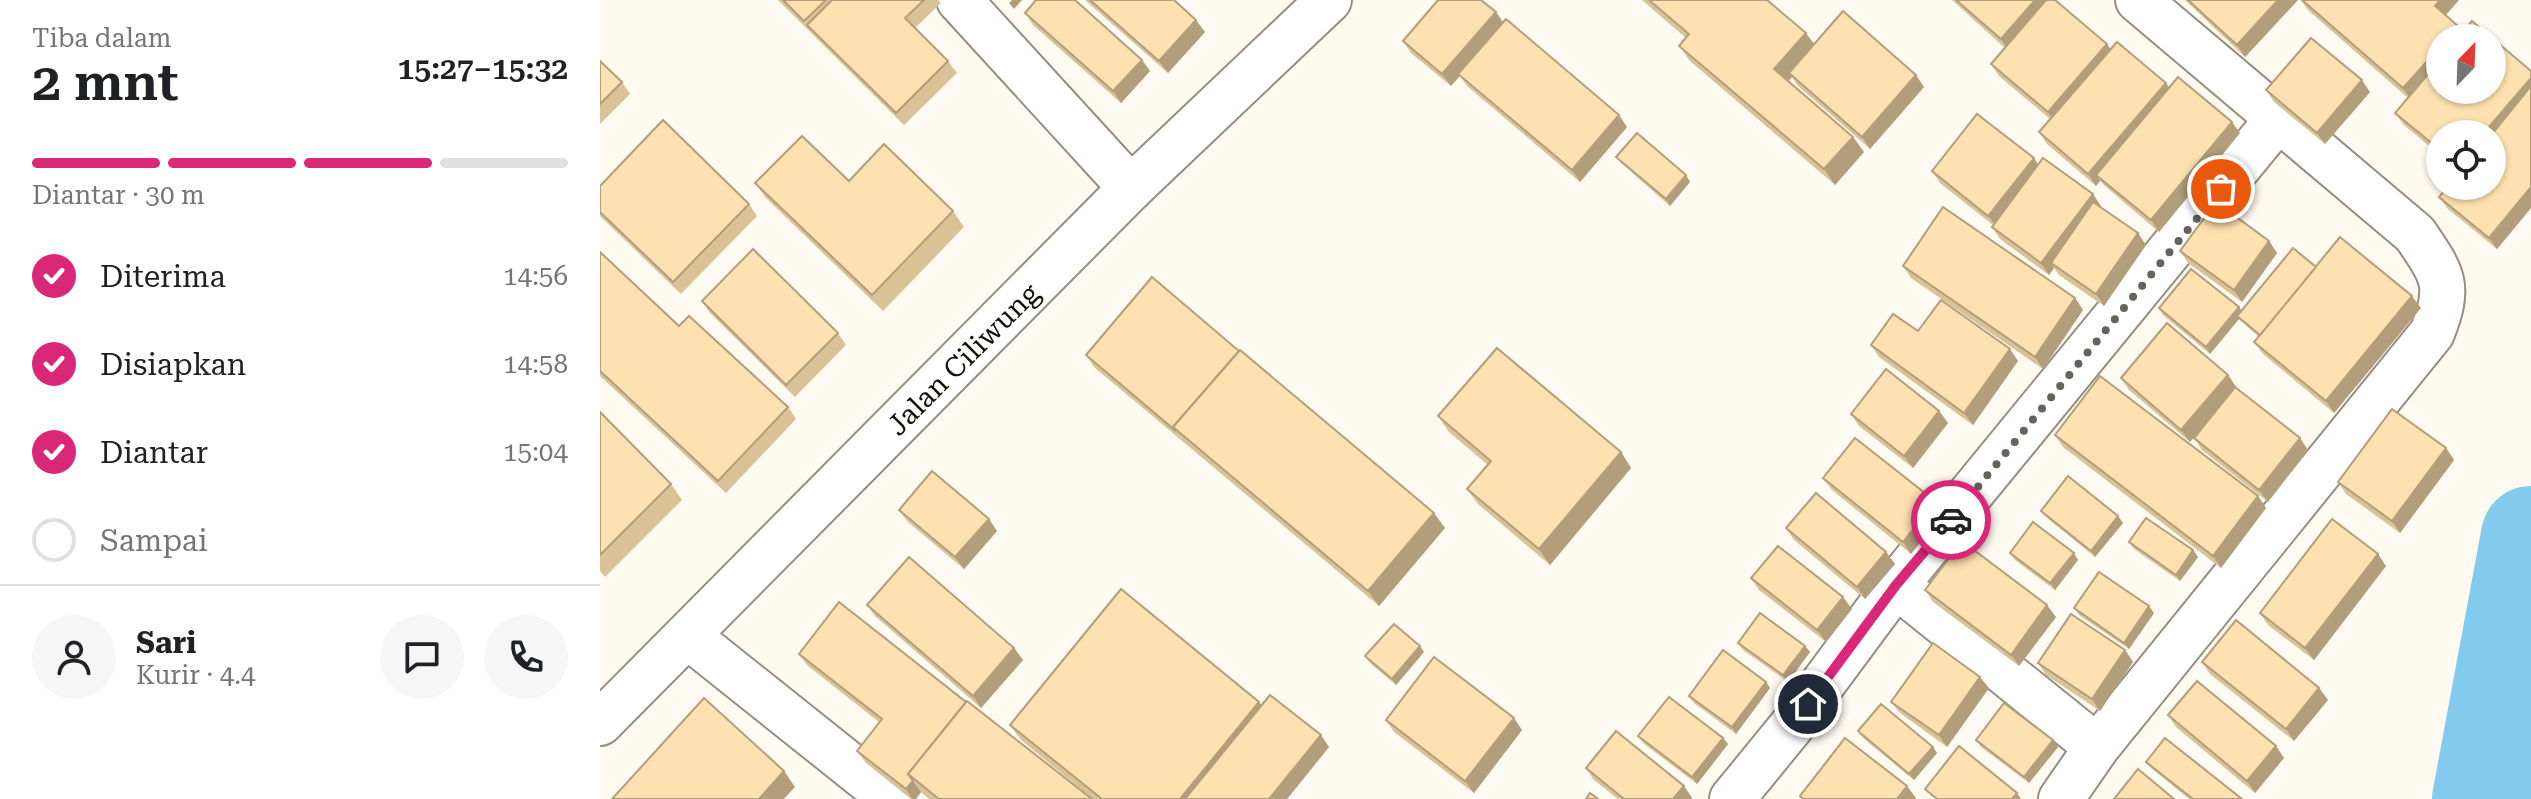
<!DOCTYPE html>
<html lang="id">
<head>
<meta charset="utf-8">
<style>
	body { margin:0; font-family:"Roboto Serif",serif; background:#f6f6f6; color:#202124; height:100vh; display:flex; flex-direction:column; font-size:30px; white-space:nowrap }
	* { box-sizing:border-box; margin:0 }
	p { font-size:26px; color:#757577 }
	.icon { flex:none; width:44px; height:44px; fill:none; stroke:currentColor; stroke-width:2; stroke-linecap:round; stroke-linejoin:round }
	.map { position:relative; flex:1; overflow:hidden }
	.drawer { display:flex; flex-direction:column; background:#fff; width:600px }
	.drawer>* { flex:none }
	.needle { width:52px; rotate:23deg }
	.fabs { position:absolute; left:1826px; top:24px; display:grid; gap:16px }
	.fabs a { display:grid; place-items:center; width:80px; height:80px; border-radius:50%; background:#fff; box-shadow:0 2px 6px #0004; font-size:40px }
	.pin { position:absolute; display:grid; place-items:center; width:68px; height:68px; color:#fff; margin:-34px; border:4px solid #fff; border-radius:50%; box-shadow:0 2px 8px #0007 }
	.courier { position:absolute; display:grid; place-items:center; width:80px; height:80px; margin:-40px; border:6px solid #db2777; border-radius:50%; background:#fff; color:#222; box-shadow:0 2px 10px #0007 }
	.summary em { font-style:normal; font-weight:600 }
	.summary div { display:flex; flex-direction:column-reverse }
	.summary { display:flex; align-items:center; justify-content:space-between; height:136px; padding:0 32px }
	h1 { font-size:52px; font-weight:600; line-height:60px }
	.bar { display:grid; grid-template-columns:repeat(4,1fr); gap:12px 8px; align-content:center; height:96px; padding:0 32px }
	.bar i { height:10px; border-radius:6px; background:#e0e0e0 }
	.bar .active { background:#db2777 }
	.bar p { grid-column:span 4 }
	.line { display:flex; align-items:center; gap:20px; padding:0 32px; border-top:2px solid #e0e0e0 }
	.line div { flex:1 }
	.round { display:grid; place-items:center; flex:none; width:84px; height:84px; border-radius:42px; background:#f6f6f6 }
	ol { padding:0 32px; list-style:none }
	li { display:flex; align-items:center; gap:24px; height:88px }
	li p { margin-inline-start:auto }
	li .icon { padding:8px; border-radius:50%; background:#db2777; color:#fff; stroke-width:4 }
	li:last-child { color:#757577 }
	li i { width:44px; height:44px; border:4px solid #e0e0e0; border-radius:50% }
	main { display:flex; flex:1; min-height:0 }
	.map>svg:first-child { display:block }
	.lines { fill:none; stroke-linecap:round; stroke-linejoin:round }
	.river { stroke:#82cbef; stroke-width:100 }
	.minor-casing { stroke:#968e82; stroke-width:48 }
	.major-casing { stroke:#968e82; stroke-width:48 }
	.minor { stroke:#fff; stroke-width:44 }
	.major { stroke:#fff; stroke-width:44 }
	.wall { fill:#dac297; fill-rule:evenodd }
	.shaded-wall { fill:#b29e7b }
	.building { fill:#fee1b0; stroke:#b29e7b; stroke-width:2 }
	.done { stroke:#66625c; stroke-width:8; stroke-dasharray:0 14.4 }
	.route { stroke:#db2777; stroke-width:10 }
	.labels { text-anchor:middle; stroke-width:7; stroke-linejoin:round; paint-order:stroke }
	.street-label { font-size:28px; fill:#13100c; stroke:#fff }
</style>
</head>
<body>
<main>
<section class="drawer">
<div class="summary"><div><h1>2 mnt</h1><p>Tiba dalam</p></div><em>15:27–15:32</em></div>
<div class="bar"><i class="active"></i><i class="active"></i><i class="active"></i><i></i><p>Diantar · 30 m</p></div>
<ol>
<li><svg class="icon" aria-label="check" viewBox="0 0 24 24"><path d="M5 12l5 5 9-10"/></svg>Diterima<p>14:56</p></li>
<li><svg class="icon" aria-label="check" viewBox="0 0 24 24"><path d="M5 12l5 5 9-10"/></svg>Disiapkan<p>14:58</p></li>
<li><svg class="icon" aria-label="check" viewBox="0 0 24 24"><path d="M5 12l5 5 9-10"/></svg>Diantar<p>15:04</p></li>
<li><i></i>Sampai</li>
</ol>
<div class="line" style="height:144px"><a class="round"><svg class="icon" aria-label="person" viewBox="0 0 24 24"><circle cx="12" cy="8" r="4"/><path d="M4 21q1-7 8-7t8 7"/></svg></a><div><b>Sari</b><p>Kurir · 4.4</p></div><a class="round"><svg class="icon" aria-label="chat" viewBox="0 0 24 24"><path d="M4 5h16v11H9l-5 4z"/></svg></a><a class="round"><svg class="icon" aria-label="phone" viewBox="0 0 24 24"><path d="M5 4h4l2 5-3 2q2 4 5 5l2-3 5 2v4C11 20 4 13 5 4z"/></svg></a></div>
</section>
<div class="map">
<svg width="1931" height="799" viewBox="0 0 1931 799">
	<rect width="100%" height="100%" fill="#fffaf1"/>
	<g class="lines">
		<path class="river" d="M1882,799L1931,536"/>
		<defs>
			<g id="minor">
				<path d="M359,0L531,188"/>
				<path d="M1296,585L1497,747"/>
				<path d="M89,637L292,799"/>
				<path d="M1132,799L1190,728L1296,585L1677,120"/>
				<path d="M1461,799L1497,747L1832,333C1851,285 1843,275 1815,234L1538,0"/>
			</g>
			<path id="major" d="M0,723L531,188L729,0"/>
		</defs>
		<use href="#minor" class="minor-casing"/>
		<use href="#major" class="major-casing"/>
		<use href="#minor" class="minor"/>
		<use href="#major" class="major"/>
	</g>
	<g class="wall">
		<path d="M178,0H338L341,3L315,28L348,61L357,73L304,125Z"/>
		<path d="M485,0H574L605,32L568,73Z"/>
		<path d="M1042,0H1167L1214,44L1316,75L1324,87L1270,149L1197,85L1192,77L1188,81L1253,137L1264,152L1235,185L1090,61L1079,46L1086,38Z"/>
		<path d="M1352,0H1455L1511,49L1640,133L1559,232L1505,186L1500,181L1496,186L1447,144L1439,132L1450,119L1399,76L1391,64L1405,48Z"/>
		<path d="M1585,0H1698L1645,57Z"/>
		<path d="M1701,0H1859L1846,15L1858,26L1863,33L1872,21L1931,71V208L1897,249L1848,209L1839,197L1848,186H1892V134H1840V155L1804,125L1795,113L1808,98L1708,10ZM1840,38H1892V90H1840Z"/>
		<path d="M896,12L903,22L1027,127L980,182L867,86L860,76L851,86L811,53L803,41Z"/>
		<path d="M425,13L542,60L550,71L521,103L433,25Z"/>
		<path d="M0,61L22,82L30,94L0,124Z"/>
		<path d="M1666,90L1770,92L1725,144L1674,102Z"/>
		<path d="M1016,157L1086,175L1090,182L1070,206L1021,163Z"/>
		<path d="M1438,164L1501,206L1500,207L1546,245L1504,306L1459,275L1454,268L1449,275L1400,239L1392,227L1393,225L1340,183L1332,171Z"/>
		<path d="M249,181L353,211L364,227L283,311L166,198L155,183Z"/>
		<path d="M0,186L149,204L157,216L81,294L0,216Z"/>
		<path d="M1669,241L1677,253L1642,302L1588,263L1580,251Z"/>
		<path d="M0,252L79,326L188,407L196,419L126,493L0,376Z"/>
		<path d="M1303,266L1475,298L1483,310L1443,369L1311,278Z"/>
		<path d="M1716,267L1821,308L1734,413L1663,354L1654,342L1659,337L1642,322L1639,319L1610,354L1563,315L1559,308L1641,310Z"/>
		<path d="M102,301L238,333L246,345L195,397L110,313Z"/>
		<path d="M1318,331L1418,361L1373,425L1279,357L1271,345Z"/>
		<path d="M486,355L845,528L779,606L494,367Z"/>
		<path d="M1628,375L1636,387L1708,450L1668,502L1602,450L1594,438L1625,400L1590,442L1529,390L1521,378Z"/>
		<path d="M1339,411L1348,423L1313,468L1259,426L1251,414Z"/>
		<path d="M0,412L71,484L82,500L5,577L0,571Z"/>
		<path d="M838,416L1021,452L1031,468L950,565L878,504L867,489L888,465L849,432Z"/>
		<path d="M1455,435L1658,496L1666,508L1621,568L1463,447Z"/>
		<path d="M1846,448L1854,460L1800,533L1746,494L1738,482Z"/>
		<path d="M1223,478L1343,513L1311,554L1232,490Z"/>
		<path d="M299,510L397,531L364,569L308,522Z"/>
		<path d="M1441,511L1518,516L1523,523L1495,557L1446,517Z"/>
		<path d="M1186,528L1286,552L1295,564L1265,599L1194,540Z"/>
		<path d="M1529,542L1593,550L1598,557L1580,581L1534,549Z"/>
		<path d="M1410,553L1478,560L1455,590L1415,560Z"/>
		<path d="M1786,566L1714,660L1668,625L1660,613Z"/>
		<path d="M1151,578L1252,609L1226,642L1159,590Z"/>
		<path d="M1325,590L1456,617L1419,666L1333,602Z"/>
		<path d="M267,605L414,648L423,660L381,708L275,616Z"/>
		<path d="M1474,608L1554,613L1529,649L1479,615Z"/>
		<path d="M1138,643L1205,646L1210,652L1188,682L1143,650Z"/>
		<path d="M1525,650L1533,662L1500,711L1446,675L1438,663Z"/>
		<path d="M824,652L796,685L770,663L765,656Z"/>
		<path d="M199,654L366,702L492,799H329L321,792L316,799H311L266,763L257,751L279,722L208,666Z"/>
		<path d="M1602,662L1719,688L1728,700L1694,741L1610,674Z"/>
		<path d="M1166,682L1170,688L1136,734L1094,703L1089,696Z"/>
		<path d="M1389,688L1347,747L1300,713L1291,702Z"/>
		<path d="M662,705L729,747L687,799H493L421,740L410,725Z"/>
		<path d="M1568,715L1676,746L1684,758L1655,793L1576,727Z"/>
		<path d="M786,720L922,730L874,793L794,732Z"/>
		<path d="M1258,731L1337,753L1314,780L1263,738Z"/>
		<path d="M1038,736L1123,738L1128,744L1097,784L1043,743Z"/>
		<path d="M1376,740L1458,747L1429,783L1381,747Z"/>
		<path d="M1546,762L1642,799H1589L1551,768Z"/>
		<path d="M986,768L1084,786L1092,798L1091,799H1018L994,780Z"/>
	</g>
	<g class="shaded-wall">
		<path d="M412,0H422L414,9L409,3Z"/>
		<path d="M1435,0H1454L1409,51L1401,39Z"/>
		<path d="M1678,0H1698L1645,57L1637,45Z"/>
		<path d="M1840,0H1859L1843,18L1835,6Z"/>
		<path d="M896,12L904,24L851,86L842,74Z"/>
		<path d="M596,20L605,32L568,73L559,61Z"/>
		<path d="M1858,26L1866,38H1848Z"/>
		<path d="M1206,33L1217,48L1189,73L1192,77L1185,85L1174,69Z"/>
		<path d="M1507,44L1515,56L1456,124L1448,112Z"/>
		<path d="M1840,47V68L1811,100L1803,88Z"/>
		<path d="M542,60L550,71L521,103L513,91Z"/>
		<path d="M1316,75L1324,87L1270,149L1262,137Z"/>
		<path d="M1931,78V99L1892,134H1883Z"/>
		<path d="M1762,80L1770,92L1725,144L1717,133Z"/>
		<path d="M1566,83L1574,95L1496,175L1500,181L1496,186L1488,174Z"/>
		<path d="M1019,115L1027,127L980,182L972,170Z"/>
		<path d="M1632,122L1640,133L1559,232L1551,220Z"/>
		<path d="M1253,137L1264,152L1235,185L1224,169Z"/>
		<path d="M1434,158L1442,170L1397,227L1388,216Z"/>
		<path d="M1086,175L1090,182L1070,206L1066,199Z"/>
		<path d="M1931,187V208L1897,249L1889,238Z"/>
		<path d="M1493,194L1501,206L1456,266L1451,263L1454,268L1449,275L1441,263Z"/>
		<path d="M1538,233L1546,245L1504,306L1496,294Z"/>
		<path d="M1669,241L1677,253L1642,302L1634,290Z"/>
		<path d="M1812,296L1821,308L1734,413L1726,401Z"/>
		<path d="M1475,298L1483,310L1443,369L1435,357Z"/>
		<path d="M1639,307L1643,313L1637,316L1639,319L1610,354L1606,347Z"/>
		<path d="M1410,349L1418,361L1373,425L1364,413Z"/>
		<path d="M1628,375L1636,387L1590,442L1581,430Z"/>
		<path d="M1339,411L1348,423L1313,468L1304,456Z"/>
		<path d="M1700,438L1708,450L1668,502L1659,490Z"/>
		<path d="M1846,448L1854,460L1800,533L1792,521Z"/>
		<path d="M1021,452L1031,468L950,565L939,549Z"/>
		<path d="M1658,496L1666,508L1621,568L1613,556Z"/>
		<path d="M1335,501L1343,513L1311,554L1303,542Z"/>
		<path d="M834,513L845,528L779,606L768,591Z"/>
		<path d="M1518,516L1523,523L1495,557L1491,551Z"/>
		<path d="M389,519L397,531L364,569L355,557Z"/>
		<path d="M1593,550L1598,557L1580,581L1576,575Z"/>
		<path d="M1286,552L1295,564L1265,599L1257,587Z"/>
		<path d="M1474,553L1478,560L1455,590L1450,583Z"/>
		<path d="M1778,554L1786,566L1714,660L1705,648Z"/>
		<path d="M1243,597L1252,609L1226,642L1217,630Z"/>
		<path d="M1447,605L1456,617L1419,666L1411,655Z"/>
		<path d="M1549,606L1554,613L1529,649L1524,643Z"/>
		<path d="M820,646L824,652L796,685L792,679Z"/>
		<path d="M1205,646L1210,652L1188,682L1183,675Z"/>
		<path d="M414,648L423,660L381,708L373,696Z"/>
		<path d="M1525,650L1533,662L1500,711L1492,699Z"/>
		<path d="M1380,677L1389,688L1347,747L1339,735Z"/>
		<path d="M1166,682L1170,688L1136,734L1132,727Z"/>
		<path d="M1719,688L1728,700L1694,741L1686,729Z"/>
		<path d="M659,702L670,717L603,799H580Z"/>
		<path d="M914,718L922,730L874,793L865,781Z"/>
		<path d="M721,735L729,747L687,799H669Z"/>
		<path d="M1123,738L1128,744L1097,784L1092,777Z"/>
		<path d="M1453,740L1458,747L1429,783L1424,777Z"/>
		<path d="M1676,746L1684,758L1655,793L1647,781Z"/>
		<path d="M1333,747L1337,753L1314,780L1309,774Z"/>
		<path d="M184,771L195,787L184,799H159Z"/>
		<path d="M313,781L321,792L316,799H312L306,789Z"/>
		<path d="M1084,786L1092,798L1091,799H1073Z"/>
		<path d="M1307,786L1316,798L1315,799H1297Z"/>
		<path d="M1417,793L1421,799H1412Z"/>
	</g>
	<g class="building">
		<path d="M183,0H226L204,21Z"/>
		<path d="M232,0H324L305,18L348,61L296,113L207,25Z"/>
		<path d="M436,0H475L542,60L513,91L425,13Z"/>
		<path d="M490,0H574L596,20L559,61Z"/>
		<path d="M838,0H881L896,12L842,74L803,41Z"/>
		<path d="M1049,0H1167L1206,33L1174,69L1253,137L1224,169L1079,46L1089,34Z"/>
		<path d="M1356,0H1435L1401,39Z"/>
		<path d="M1446,0H1455L1507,44L1448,112L1391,64Z"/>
		<path d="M1588,0H1678L1637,45Z"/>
		<path d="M1702,0H1840L1835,6L1858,26L1848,38H1840V47L1803,88Z"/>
		<path d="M1243,11L1316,75L1262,137L1189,73Z"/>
		<path d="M906,19L1019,115L972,170L858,74Z"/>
		<path d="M1872,21L1931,71V78L1883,134H1840V150L1795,113L1840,60V90H1892V38H1858Z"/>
		<path d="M1711,38L1762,80L1717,133L1666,90Z"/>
		<path d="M1517,42L1566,83L1488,174L1439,132Z"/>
		<path d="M0,61L22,82L0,104Z"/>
		<path d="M1578,77L1632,122L1551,220L1496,175Z"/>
		<path d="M1931,86V187L1889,238L1839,197L1848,186H1892V134Z"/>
		<path d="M1377,114L1434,158L1388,216L1332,171Z"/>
		<path d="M63,120L149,204L73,282L0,212V186Z"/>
		<path d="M1037,133L1086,175L1066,199L1016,157Z"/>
		<path d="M202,136L249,181L284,144L353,211L272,295L155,183Z"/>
		<path d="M1443,158L1493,194L1441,263L1392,227Z"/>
		<path d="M1493,202L1538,233L1496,294L1451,263Z"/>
		<path d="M1616,202L1669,241L1634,290L1580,251Z"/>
		<path d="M1343,207L1475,298L1435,357L1303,266Z"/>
		<path d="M1740,237L1812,296L1726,401L1654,342Z"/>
		<path d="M1693,248L1716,267L1660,335L1637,316Z"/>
		<path d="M153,249L238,333L186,385L102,301Z"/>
		<path d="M0,252L79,326L89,316L188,407L118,481L0,371Z"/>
		<path d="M1591,269L1639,307L1606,347L1559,308Z"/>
		<path d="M552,277L639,351L573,427L576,431L486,355Z"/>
		<path d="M1341,300L1410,349L1364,413L1271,345L1293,314L1318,331Z"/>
		<path d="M1567,323L1628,375L1581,430L1521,378Z"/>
		<path d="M897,348L1021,452L939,549L867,489L891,461L838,416Z"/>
		<path d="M640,350L834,513L768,591L573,427Z"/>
		<path d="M1286,369L1339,411L1304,456L1251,414Z"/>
		<path d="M1500,376L1658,496L1613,556L1455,435Z"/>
		<path d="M1635,387L1700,438L1659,490L1594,438Z"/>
		<path d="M1792,409L1846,448L1792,521L1738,482Z"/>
		<path d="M0,412L71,484L0,555Z"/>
		<path d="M1255,438L1335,501L1303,542L1223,478Z"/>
		<path d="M332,471L389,519L355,557L299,510Z"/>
		<path d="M1468,476L1518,516L1491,551L1441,511Z"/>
		<path d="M1216,493L1286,552L1257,587L1186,528Z"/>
		<path d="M1546,518L1593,550L1576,575L1529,542Z"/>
		<path d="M1732,519L1778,554L1705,648L1660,613Z"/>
		<path d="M1433,522L1474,553L1450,583L1410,553Z"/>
		<path d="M1362,541L1447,605L1411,655L1325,590Z"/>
		<path d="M1178,546L1243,597L1217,630L1151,578Z"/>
		<path d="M309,557L414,648L373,696L267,605Z"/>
		<path d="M1499,572L1549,606L1524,643L1474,608Z"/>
		<path d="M521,589L659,702L580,799H502L410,725Z"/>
		<path d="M239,602L366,702L308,774L313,781L306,789L257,751L282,719L199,654Z"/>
		<path d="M1160,613L1205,646L1183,675L1138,643Z"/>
		<path d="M1471,614L1525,650L1492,699L1438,663Z"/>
		<path d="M1636,620L1719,688L1686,729L1602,662Z"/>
		<path d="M794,624L820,646L792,679L765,656Z"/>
		<path d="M1333,643L1380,677L1339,735L1291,702Z"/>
		<path d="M1123,650L1166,682L1132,727L1089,696Z"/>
		<path d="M834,657L914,718L865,781L786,720Z"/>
		<path d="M1597,681L1676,746L1647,781L1568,715Z"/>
		<path d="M670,695L721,735L669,799H585Z"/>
		<path d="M1069,697L1123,738L1092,777L1038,736Z"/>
		<path d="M104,698L184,771L159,799H12Z"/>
		<path d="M367,701L492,799H339L308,774Z"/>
		<path d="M1404,703L1453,740L1424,777L1376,740Z"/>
		<path d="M1281,704L1333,747L1309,774L1258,731Z"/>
		<path d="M1016,731L1084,786L1073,799H1024L986,768Z"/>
		<path d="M1245,738L1307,786L1297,799H1203L1200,796Z"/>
		<path d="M1565,738L1642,799H1593L1546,762Z"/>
		<path d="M1359,746L1417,793L1412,799H1337L1325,789Z"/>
		<path d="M1538,769L1574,799H1514Z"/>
		<path d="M990,793L998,799H986Z"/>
	</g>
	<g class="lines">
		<path class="done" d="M1351,520L1621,189"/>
		<path class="route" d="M1208,704L1296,585L1351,520"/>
	</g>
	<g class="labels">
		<g class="street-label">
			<text transform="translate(363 359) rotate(-45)" y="10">Jalan Ciliwung</text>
		</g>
	</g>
</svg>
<div class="fabs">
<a><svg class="needle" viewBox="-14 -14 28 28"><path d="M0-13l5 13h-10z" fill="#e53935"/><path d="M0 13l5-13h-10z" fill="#757577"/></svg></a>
<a><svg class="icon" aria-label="locate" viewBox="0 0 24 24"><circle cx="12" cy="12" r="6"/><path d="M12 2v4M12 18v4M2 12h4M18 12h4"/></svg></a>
</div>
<div class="pin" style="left:1621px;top:189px;background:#ea580c"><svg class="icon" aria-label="bag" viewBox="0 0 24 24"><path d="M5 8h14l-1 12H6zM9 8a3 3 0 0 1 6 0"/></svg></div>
<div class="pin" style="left:1208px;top:704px;background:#1f2937"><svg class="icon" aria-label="home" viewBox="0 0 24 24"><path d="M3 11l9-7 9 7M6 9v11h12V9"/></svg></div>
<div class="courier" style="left:1351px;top:520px"><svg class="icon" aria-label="car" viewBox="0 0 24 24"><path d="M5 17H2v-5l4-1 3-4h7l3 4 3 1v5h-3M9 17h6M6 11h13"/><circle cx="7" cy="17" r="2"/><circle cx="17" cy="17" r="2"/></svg></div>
</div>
</main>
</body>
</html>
